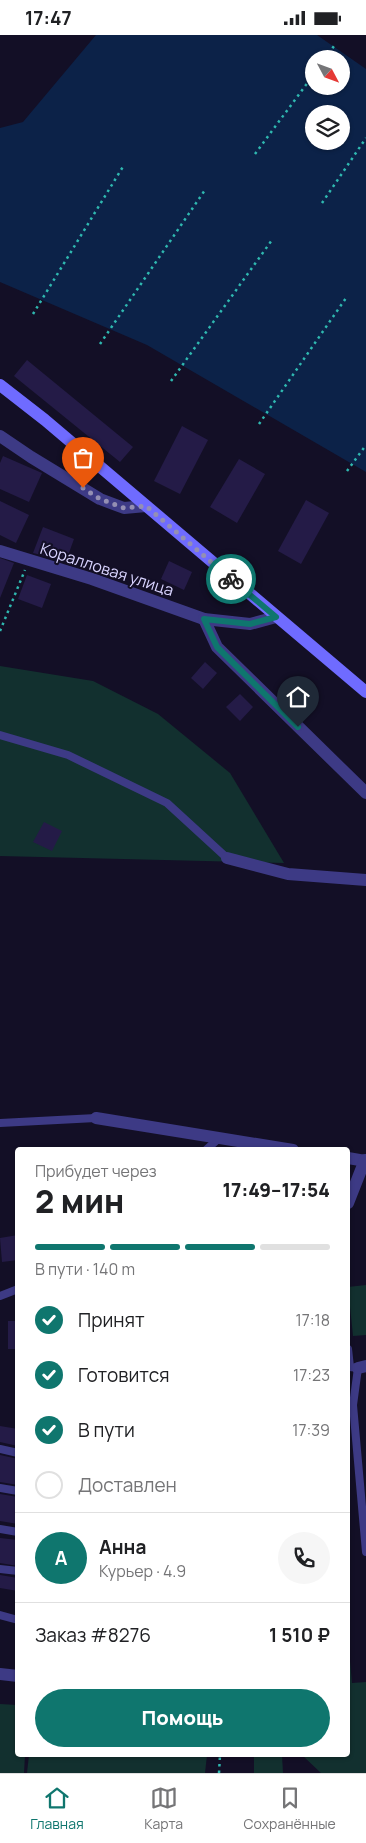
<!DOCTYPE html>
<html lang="ru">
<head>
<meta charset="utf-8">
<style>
	body { margin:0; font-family:Manrope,sans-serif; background:#f6f6f6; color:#202124; height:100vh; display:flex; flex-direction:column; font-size:19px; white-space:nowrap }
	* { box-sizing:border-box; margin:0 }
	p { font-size:16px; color:#757577 }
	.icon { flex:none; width:28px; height:28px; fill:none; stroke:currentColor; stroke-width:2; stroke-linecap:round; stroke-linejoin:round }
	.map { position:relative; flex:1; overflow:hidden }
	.panel { position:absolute; left:15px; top:1112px; width:335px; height:610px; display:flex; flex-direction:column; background:#fff; border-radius:5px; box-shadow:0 1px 4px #0004 }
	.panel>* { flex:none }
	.needle { width:32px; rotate:131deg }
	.fabs { position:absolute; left:305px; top:15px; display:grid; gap:10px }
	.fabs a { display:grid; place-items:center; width:45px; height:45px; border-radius:50%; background:#fff; box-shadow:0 1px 4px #0004; font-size:25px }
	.pin { position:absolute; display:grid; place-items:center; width:42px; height:42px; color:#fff; margin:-51px -21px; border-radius:50% 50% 50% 0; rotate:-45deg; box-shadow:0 0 5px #0007 }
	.pin .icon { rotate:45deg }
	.courier { position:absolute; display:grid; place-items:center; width:50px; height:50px; margin:-25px; border:4px solid #0f766e; border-radius:50%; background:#fff; color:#222; box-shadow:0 1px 6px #0007 }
	.summary em { font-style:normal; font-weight:800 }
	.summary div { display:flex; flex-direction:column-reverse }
	.summary { display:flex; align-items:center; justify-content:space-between; height:85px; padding:0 20px }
	h1 { font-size:32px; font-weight:800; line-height:38px }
	.bar { display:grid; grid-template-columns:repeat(4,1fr); gap:8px 5px; align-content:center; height:60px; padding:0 20px }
	.bar i { height:6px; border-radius:4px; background:#e0e0e0 }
	.bar .selected { background:#0f766e }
	.bar p { grid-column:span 4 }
	.line { display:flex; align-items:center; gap:12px; padding:0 20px; border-top:1px solid #e0e0e0 }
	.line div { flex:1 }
	.round { display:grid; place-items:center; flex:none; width:52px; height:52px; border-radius:26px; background:#f6f6f6 }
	ol { padding:0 20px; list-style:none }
	li { display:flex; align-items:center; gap:15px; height:55px }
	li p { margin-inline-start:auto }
	li .icon { padding:5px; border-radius:50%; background:#0f766e; color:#fff; stroke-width:4 }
	li:last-child { color:#757577 }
	li i { width:28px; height:28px; border:2px solid #e0e0e0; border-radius:50% }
	.action { display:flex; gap:10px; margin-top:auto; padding:10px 20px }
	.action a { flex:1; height:58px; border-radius:30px; background:#0f766e; color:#fff; font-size:20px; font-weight:800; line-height:58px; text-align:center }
	.status { display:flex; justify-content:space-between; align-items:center; height:35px; padding:0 25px; background:#fff; direction:ltr }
	.status svg { height:14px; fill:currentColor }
	.tab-bar { display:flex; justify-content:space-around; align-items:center; height:70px; border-top:1px solid #e0e0e0; background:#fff; font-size:14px; color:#757577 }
	.tab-bar a { display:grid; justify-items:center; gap:2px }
	.tab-bar .selected { color:#0f766e }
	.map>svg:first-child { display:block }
	.green { fill:#12302f }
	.water { fill:#0c2248; fill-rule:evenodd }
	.building { fill:#241b47 }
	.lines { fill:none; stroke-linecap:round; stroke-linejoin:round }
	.path { stroke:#2fb8b0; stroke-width:2.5; stroke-dasharray:2.5 4; stroke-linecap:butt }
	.lane { stroke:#3d3a85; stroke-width:8 }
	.street { stroke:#3d3a85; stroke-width:12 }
	.secondary { stroke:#6f6bff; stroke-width:12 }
	.done { stroke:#948fb3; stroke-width:5; stroke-dasharray:0 9 }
	.route { stroke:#0f766e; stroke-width:6 }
	.labels { text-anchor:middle; stroke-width:4; stroke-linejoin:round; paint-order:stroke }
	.street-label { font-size:16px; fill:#d9d4ff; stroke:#130f26 }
</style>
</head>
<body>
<div class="status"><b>17:47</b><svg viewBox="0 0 49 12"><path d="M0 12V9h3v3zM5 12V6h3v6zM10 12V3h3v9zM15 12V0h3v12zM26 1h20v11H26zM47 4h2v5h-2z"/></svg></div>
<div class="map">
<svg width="366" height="1738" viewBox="0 0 366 1738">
	<rect width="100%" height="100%" fill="#130f26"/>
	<g class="green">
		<path d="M0,631L93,646L158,679L230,738L284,828L0,821Z"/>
		<path d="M366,1250V1300L353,1301L348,1252Z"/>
		<path d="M349,1615L352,1648L366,1647V1738H321L302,1720H348V1616Z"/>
		<path d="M0,1669L17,1670L18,1720H25L24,1738H0Z"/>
		<path d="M29,1720H207L205,1738H27Z"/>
		<path d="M254,1720H282L283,1738H254Z"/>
	</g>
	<path class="water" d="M96,0H317L366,34V437L147,310L0,247V93L23,87ZM314,24H341V51H314ZM314,79H341V106H314Z"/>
	<g class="building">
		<path d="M27,325L133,412L120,427L14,341Z"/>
		<path d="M182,391L208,405L180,459L154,446Z"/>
		<path d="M3,421L42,438L29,467L0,454V428Z"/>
		<path d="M239,424L265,439L237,488L210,472Z"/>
		<path d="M306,465L329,478L301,529L278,516Z"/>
		<path d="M0,466L29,480L16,508L0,500Z"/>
		<path d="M43,492L74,504L66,526L33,518Z"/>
		<path d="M0,523L14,528L0,563Z"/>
		<path d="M169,526L192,537L184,555L161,544Z"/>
		<path d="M27,540L51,549L42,573L18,564Z"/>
		<path d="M205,627L217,638L203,654L191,643Z"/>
		<path d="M240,659L253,672L240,686L226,672Z"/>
		<path d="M44,787L62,796L52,816L33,807Z"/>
		<path d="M18,1200V1225L2,1227L0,1203Z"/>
		<rect x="8" y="1286" width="10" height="28"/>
		<path d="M0,1391L18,1394V1411L0,1407Z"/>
		<path d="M0,1420L18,1424V1450L0,1447Z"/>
		<path d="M0,1459L18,1462V1489L0,1486Z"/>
		<path d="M0,1503L18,1505V1531L0,1528Z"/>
		<path d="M0,1540L18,1543V1556L0,1553Z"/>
	</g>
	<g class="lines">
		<g class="path">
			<path d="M325,24L334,11"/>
			<path d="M255,119L314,39"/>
			<path d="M322,168L366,103"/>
			<path d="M33,279L124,130"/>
			<path d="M100,309L205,155"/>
			<path d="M171,346L272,205"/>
			<path d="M259,389L346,263"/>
			<path d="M347,436L366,410"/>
			<path d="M0,596L25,535"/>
			<path d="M219,1738L220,1720"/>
		</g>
		<g class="lane">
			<path d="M0,700L68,720L167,768L227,823"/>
			<path d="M0,1088L96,1083"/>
			<path d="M206,1115L218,1104"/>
			<path d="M0,1261L18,1254"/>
			<path d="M348,1314L350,1332L358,1333L353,1370L366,1517"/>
			<path d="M0,1414L18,1418"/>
			<path d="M0,1453L18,1456"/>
			<path d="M0,1494L18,1497"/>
			<path d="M0,1534L18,1536"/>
			<path d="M0,1580L18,1585"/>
		</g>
		<g class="street">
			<path d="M0,401L31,422L100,464L124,473L146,471"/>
			<path d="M0,516L92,544L204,584L250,589L276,582"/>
			<path d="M204,584L217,612L366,758"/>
			<path d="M227,823L288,839L366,845"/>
			<path d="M96,1083L293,1115"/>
			<path d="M348,1123L366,1126"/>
			<path d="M348,1168L365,1125"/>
			<path d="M358,1333L366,1331"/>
			<path d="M0,1639L18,1641"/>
		</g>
		<path class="secondary" d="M0,350L45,385L366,657"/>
	</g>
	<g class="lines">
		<path class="done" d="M83,453L100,464L124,473L146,471L231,544"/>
		<path class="route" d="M231,544L276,582L250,589L204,584L217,612L298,692"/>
	</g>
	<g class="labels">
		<g class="street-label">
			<text transform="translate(107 534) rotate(18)" y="6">Коралловая улица</text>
		</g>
	</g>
</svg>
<div class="fabs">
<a><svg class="needle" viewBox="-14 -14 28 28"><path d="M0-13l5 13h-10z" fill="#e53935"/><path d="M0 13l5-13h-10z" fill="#757577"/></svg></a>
<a><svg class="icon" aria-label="layers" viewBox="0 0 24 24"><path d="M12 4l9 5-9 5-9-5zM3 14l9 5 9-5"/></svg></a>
</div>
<div class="pin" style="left:83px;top:453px;background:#ea580c"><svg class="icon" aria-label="bag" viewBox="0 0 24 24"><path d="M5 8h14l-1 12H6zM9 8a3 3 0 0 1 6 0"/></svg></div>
<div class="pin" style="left:298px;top:692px;background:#1f2937"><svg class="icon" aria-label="home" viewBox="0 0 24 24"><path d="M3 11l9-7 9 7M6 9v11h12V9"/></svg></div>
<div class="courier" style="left:231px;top:544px"><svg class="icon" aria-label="bike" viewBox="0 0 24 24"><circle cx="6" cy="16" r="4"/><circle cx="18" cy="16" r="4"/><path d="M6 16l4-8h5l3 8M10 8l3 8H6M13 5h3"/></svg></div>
<section class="panel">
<div class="summary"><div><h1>2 мин</h1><p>Прибудет через</p></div><em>17:49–17:54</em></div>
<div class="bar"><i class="selected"></i><i class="selected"></i><i class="selected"></i><i></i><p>В пути · 140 m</p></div>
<ol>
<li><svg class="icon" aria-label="check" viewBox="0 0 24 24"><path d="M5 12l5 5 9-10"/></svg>Принят<p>17:18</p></li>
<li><svg class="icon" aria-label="check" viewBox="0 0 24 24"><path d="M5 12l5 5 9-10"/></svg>Готовится<p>17:23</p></li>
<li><svg class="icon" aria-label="check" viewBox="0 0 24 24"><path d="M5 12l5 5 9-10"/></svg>В пути<p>17:39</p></li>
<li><i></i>Доставлен</li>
</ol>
<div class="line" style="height:90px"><b class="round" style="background:#0f766e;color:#fff">А</b><div><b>Анна</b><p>Курьер · 4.9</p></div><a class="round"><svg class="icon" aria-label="phone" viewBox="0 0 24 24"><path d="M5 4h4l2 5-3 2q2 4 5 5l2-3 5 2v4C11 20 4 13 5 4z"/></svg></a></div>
<div class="line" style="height:65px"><div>Заказ #8276</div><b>1 510 ₽</b></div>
<div class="action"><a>Помощь</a></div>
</section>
</div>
<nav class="tab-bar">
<a class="selected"><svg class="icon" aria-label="home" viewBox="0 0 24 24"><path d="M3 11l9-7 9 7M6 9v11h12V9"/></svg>Главная</a>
<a><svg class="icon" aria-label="map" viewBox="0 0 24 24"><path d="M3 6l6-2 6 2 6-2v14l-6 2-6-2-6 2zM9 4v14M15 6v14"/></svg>Карта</a>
<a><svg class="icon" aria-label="saved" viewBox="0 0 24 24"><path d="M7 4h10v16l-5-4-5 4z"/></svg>Сохранённые</a>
</nav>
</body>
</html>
